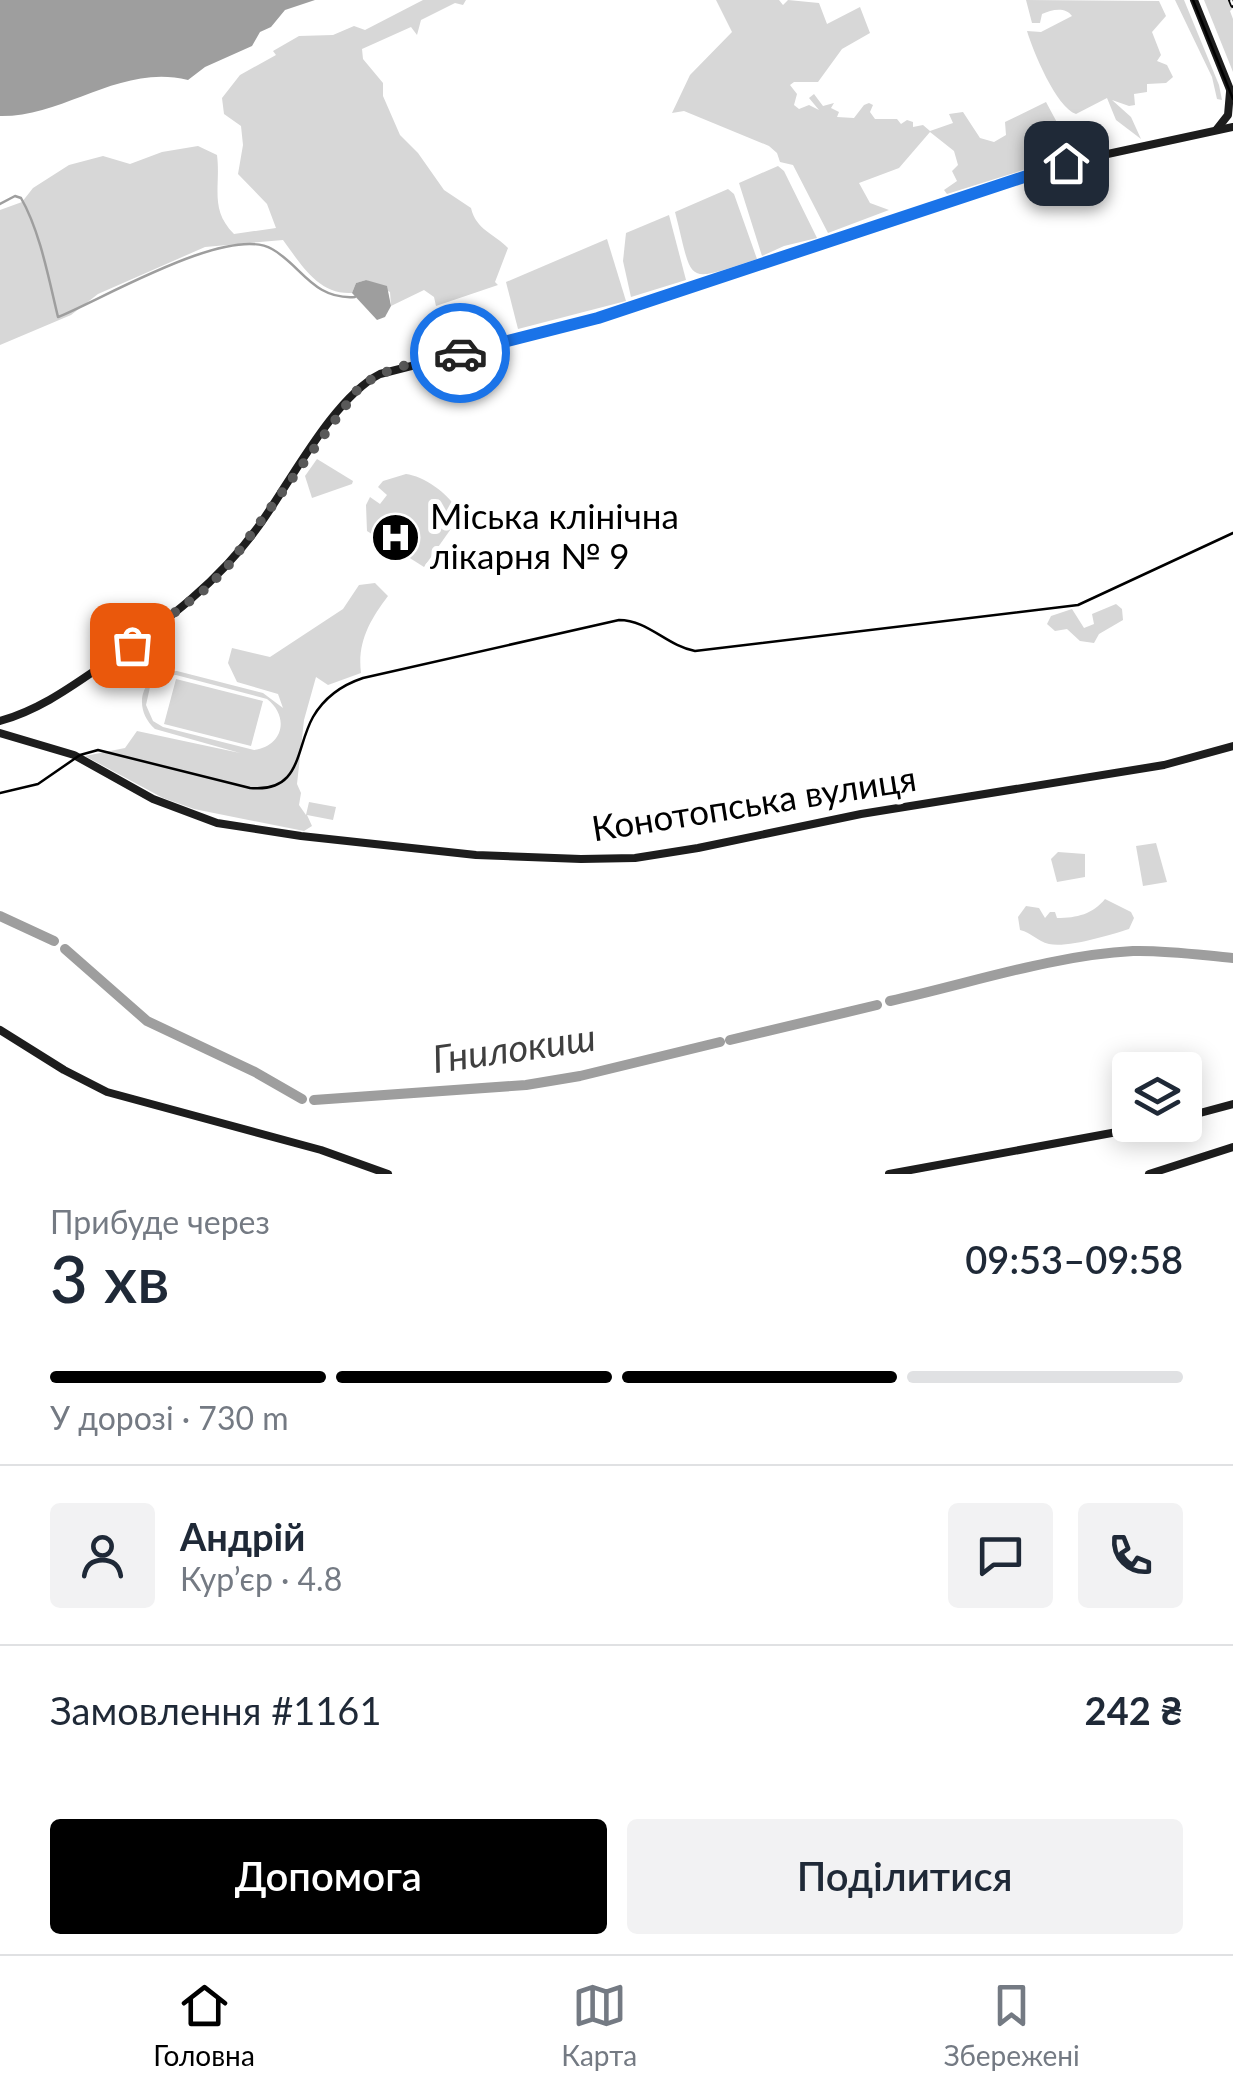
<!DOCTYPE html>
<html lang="uk">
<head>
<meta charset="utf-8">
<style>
	body { margin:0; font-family:Lato,sans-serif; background:#f2f2f3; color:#1f2937; height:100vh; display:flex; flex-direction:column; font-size:38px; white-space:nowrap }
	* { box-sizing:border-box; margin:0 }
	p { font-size:32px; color:#747a83 }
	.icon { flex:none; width:55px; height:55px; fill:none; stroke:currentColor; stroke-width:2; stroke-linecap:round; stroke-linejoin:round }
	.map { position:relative; height:1174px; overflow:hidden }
	.sheet { display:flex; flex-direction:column; background:#fff; flex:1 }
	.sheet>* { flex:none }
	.fabs { position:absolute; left:1112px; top:1052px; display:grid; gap:20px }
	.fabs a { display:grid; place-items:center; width:90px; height:90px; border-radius:10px; background:#fff; box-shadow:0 5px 25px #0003; font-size:50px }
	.pin { position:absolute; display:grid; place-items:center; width:85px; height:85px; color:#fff; margin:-42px; border-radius:20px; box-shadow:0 5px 15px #0006 }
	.courier { position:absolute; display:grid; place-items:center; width:100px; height:100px; margin:-50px; border:8px solid #1a73e8; border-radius:50%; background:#fff; color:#222; box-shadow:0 2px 12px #0007 }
	.head em { font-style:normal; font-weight:600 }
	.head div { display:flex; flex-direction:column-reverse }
	.head { display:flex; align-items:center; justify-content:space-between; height:170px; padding:0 50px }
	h1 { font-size:65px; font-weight:600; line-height:75px }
	.bar { display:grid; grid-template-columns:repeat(4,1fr); gap:15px 10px; align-content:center; height:120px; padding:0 50px }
	.bar i { height:12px; border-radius:8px; background:#e0e1e3 }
	.bar .selected { background:#000 }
	.bar p { grid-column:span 4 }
	.line { display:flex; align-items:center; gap:25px; padding:0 50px; border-top:2px solid #e0e1e3 }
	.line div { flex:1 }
	.round { display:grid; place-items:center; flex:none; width:105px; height:105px; border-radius:10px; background:#f2f2f3 }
	.action { display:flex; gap:20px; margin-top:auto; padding:20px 50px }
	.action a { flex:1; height:115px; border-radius:10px; background:#000; color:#fff; font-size:40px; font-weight:600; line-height:115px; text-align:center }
	.action a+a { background:#f2f2f3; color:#1f2937 }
	.tab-bar { display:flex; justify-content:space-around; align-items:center; height:140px; border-top:2px solid #e0e1e3; background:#fff; font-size:28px; color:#747a83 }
	.tab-bar a { display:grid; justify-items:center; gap:5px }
	.tab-bar .selected { color:#000 }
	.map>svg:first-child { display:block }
	.green { fill:#d7d7d7; fill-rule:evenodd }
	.water { fill:#9e9e9e }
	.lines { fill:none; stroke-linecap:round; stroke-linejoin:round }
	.stream { stroke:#9e9e9e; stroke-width:2.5 }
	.river { stroke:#9e9e9e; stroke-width:10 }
	.secondary { stroke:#1d1d1d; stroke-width:8 }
	.tram { stroke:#000; stroke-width:2.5 }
	.rail-casing { stroke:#000; stroke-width:6 }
	.rail { stroke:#fff; stroke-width:2.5; stroke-dasharray:8; stroke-linecap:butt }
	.done { stroke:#595959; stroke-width:10; stroke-dasharray:0 18 }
	.route { stroke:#1a73e8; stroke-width:12 }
	.labels { text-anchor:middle; stroke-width:10; stroke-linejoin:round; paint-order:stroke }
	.poi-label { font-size:35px; fill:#000; stroke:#fff; text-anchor:start }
	.street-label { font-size:35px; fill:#000; stroke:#fff }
	.water-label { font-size:38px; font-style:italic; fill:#3f3f3f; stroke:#fff }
</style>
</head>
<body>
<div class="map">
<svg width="1233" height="1174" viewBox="0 0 1233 1174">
	<rect width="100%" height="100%" fill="#fff"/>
	<g class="green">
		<path d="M423,0H466L463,5L455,3L421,20L417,35L411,27L362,49L363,59L383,83V96L400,135L418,153L444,190L471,208C476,230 495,234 508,248L495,282L498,285L436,306L434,297L424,290L391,306L390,292L366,280L356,283L352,293C318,295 301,264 283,240L205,247L98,294L71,315L0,345V210L22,202L33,188L69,165L103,156L130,164L162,152L198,146L217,155C221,187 209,209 234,234L276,228L267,204L238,174L243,145L241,126L224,114L222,98L240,75L276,55L273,51L299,36L333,35L354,26L365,30Z"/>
		<path d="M716,0H779L783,5L788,0L819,3L827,24L860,7L870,33L842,49L818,82H794L790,85L797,94L794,105L799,109L809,105L819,110L809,98L814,94L823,106L834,103L831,108L839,112L837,117L854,118L864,105L869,103L873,105L870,112L875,119H897L901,124L907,120L913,122V127L923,125L930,131L953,123L949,114L963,112L980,138L994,142L1006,135L1005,122L1046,102L1074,154L947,194L944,190L957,181L952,171L958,165L954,151L930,132L899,168L859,183L870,203L889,210L828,233L793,165L780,162L777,153L769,146L684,111L672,113L690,75L732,32Z"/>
		<path d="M1026,0L1159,1L1166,16L1152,32L1161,55L1157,61L1167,65L1173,77L1166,83L1147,84V92L1134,94L1135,105L1129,106L1112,100L1131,117L1141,139L1116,120L1107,98L1076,114C1056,107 1033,51 1027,31L1041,32L1072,16C1065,6 1051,10 1042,14L1040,23H1032Z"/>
		<path d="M1175,0H1184L1219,85L1222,100L1217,99L1212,77Z"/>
		<path d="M1204,0H1230L1233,8L1230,11L1233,19V72Z"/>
		<path d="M778,166L784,171L817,238L784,246L762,256L739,183Z"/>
		<path d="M728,189L734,194L757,259C683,283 694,286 675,212Z"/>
		<path d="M669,215L686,280L631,297L623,261L626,233Z"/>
		<path d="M607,239L626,301L518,329L506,282Z"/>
		<path d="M317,459L353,481L352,484L312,498L305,476Z"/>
		<path d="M406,474C425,476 455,498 460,516L424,567L367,531L366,505L370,497L380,504L387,495L378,487L383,481Z"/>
		<path d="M375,583L388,596C370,620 357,642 361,673L328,685L316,677L304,720L297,784L301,793L299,805L306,815L309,802L336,807L333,820L307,815L312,826L304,831L194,809L163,798L85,756L125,748L137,731L240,753L155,729C130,706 143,671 177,671L263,693L283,708L278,694L237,682L228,663L232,648L270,657L343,609L359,585ZM176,675L267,699C290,717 283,746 254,750L163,727L153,721L146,705L150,687L164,676Z"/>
		<path d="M1116,604L1122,609L1123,620L1099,634L1094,643L1080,641L1067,629L1055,631L1047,624L1051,616L1072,609L1084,628L1094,624L1092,614Z"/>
		<path d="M176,679L263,701L251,746L164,724Z"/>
		<path d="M1156,843L1167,882L1143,886L1136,846Z"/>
		<path d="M1058,852L1085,854V877L1057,882L1051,859Z"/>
		<path d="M1105,899L1131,912L1134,918L1129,929C1110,935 1068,948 1049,944C1037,941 1032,933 1020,930L1018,917L1026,906L1039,908L1045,918L1050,912H1055L1057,918C1077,918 1093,914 1105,899Z"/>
	</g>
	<g class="water">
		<path d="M0,0H315L285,10L271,27L260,32L252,46L205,67L188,80C121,63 65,117 0,116Z"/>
		<path d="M366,280L387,286L391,306L385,317L377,320L352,293L356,283Z"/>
	</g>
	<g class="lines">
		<path class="stream" d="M0,204L15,196L21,198C40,231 49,280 58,317C103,299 229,224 272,249C301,265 313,300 355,297"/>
		<g class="river">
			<path d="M0,916L54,941"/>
			<path d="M65,949L147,1021L255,1072L302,1099"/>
			<path d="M890,1001C968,984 1053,955 1133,951C1166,950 1200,955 1233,958"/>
			<path d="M730,1040L877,1005"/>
			<path d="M314,1100L526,1085L580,1076L720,1042"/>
		</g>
		<g class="secondary">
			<path d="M1194,0L1233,97"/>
			<path d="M1217,129L1228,115L1230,92"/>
			<path d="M0,721C43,709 76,683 112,659C168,620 218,582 258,527C290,483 333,398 380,374L599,318L1066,163L1233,127"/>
			<path d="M0,733L74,755L153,799L217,823L301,836L476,855L581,859L635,858L698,848L861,814L1164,765L1233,746"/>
			<path d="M0,1030L64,1070L107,1092L321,1150L388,1174"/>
			<path d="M1185,1117L1233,1104"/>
			<path d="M889,1174L1155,1125"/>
			<path d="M1149,1174L1233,1147"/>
		</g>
		<g class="tram">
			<path d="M1193,0L1233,99"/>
			<path d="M0,793L38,784L80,755L98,750L250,788C302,793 295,749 313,717C324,698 342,685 363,678L619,620C648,620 667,646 695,651L1078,605L1233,533"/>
		</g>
		<defs>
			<path id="rail" d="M1231,0L1233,5"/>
		</defs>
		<use href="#rail" class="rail-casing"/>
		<use href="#rail" class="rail"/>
	</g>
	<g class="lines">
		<path class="done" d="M132,645L207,588L228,566L358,389C386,365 425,361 460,353"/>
		<path class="route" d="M460,353L598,318L1066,163"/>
	</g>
	<defs>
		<symbol id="hospital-disc" viewBox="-11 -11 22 22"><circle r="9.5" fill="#000" stroke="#fff"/><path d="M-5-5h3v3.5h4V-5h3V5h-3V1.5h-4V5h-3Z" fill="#fff"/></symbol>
	</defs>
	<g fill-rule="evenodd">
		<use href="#hospital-disc" x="368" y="510" width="55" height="55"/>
	</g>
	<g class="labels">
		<g class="poi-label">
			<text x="430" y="529">Міська клінічна<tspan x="430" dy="40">лікарня № 9</tspan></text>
		</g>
		<g class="street-label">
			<text transform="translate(754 804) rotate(-9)" y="12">Конотопська вулиця</text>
		</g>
		<g class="water-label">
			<text transform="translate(514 1049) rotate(-8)" y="13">Гнилокиш</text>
		</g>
	</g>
</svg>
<div class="fabs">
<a><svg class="icon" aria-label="layers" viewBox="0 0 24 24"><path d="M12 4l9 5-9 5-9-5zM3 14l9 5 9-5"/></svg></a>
</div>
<div class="pin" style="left:132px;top:645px;background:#ea580c"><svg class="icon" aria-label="bag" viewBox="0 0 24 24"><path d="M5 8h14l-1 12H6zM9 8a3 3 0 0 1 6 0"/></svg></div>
<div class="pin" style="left:1066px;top:163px;background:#1f2937"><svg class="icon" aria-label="home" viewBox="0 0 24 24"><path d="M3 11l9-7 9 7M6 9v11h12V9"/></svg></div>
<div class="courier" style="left:460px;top:353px"><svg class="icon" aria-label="car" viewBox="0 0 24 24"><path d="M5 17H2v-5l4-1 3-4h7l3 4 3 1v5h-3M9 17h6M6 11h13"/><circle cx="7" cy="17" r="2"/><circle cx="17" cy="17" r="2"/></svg></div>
</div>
<section class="sheet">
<div class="head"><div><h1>3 хв</h1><p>Прибуде через</p></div><em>09:53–09:58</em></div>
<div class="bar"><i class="selected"></i><i class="selected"></i><i class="selected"></i><i></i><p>У дорозі · 730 m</p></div>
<div class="line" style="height:180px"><a class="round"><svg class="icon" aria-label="person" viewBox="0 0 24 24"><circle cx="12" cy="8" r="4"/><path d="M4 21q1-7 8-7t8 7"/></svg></a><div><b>Андрій</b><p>Кур’єр · 4.8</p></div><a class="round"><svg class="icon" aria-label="chat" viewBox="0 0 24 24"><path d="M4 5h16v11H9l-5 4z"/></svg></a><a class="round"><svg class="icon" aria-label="phone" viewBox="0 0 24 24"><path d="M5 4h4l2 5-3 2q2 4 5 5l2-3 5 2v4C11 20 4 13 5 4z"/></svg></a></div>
<div class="line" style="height:130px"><div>Замовлення #1161</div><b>242 ₴</b></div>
<div class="action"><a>Допомога</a><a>Поділитися</a></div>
</section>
<nav class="tab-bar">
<a class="selected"><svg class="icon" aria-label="home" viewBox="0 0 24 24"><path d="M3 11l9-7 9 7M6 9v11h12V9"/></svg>Головна</a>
<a><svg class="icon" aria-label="map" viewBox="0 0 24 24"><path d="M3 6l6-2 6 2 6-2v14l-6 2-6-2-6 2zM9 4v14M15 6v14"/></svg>Карта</a>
<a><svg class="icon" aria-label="saved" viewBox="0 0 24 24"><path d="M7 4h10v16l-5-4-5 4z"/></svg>Збережені</a>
</nav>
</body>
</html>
